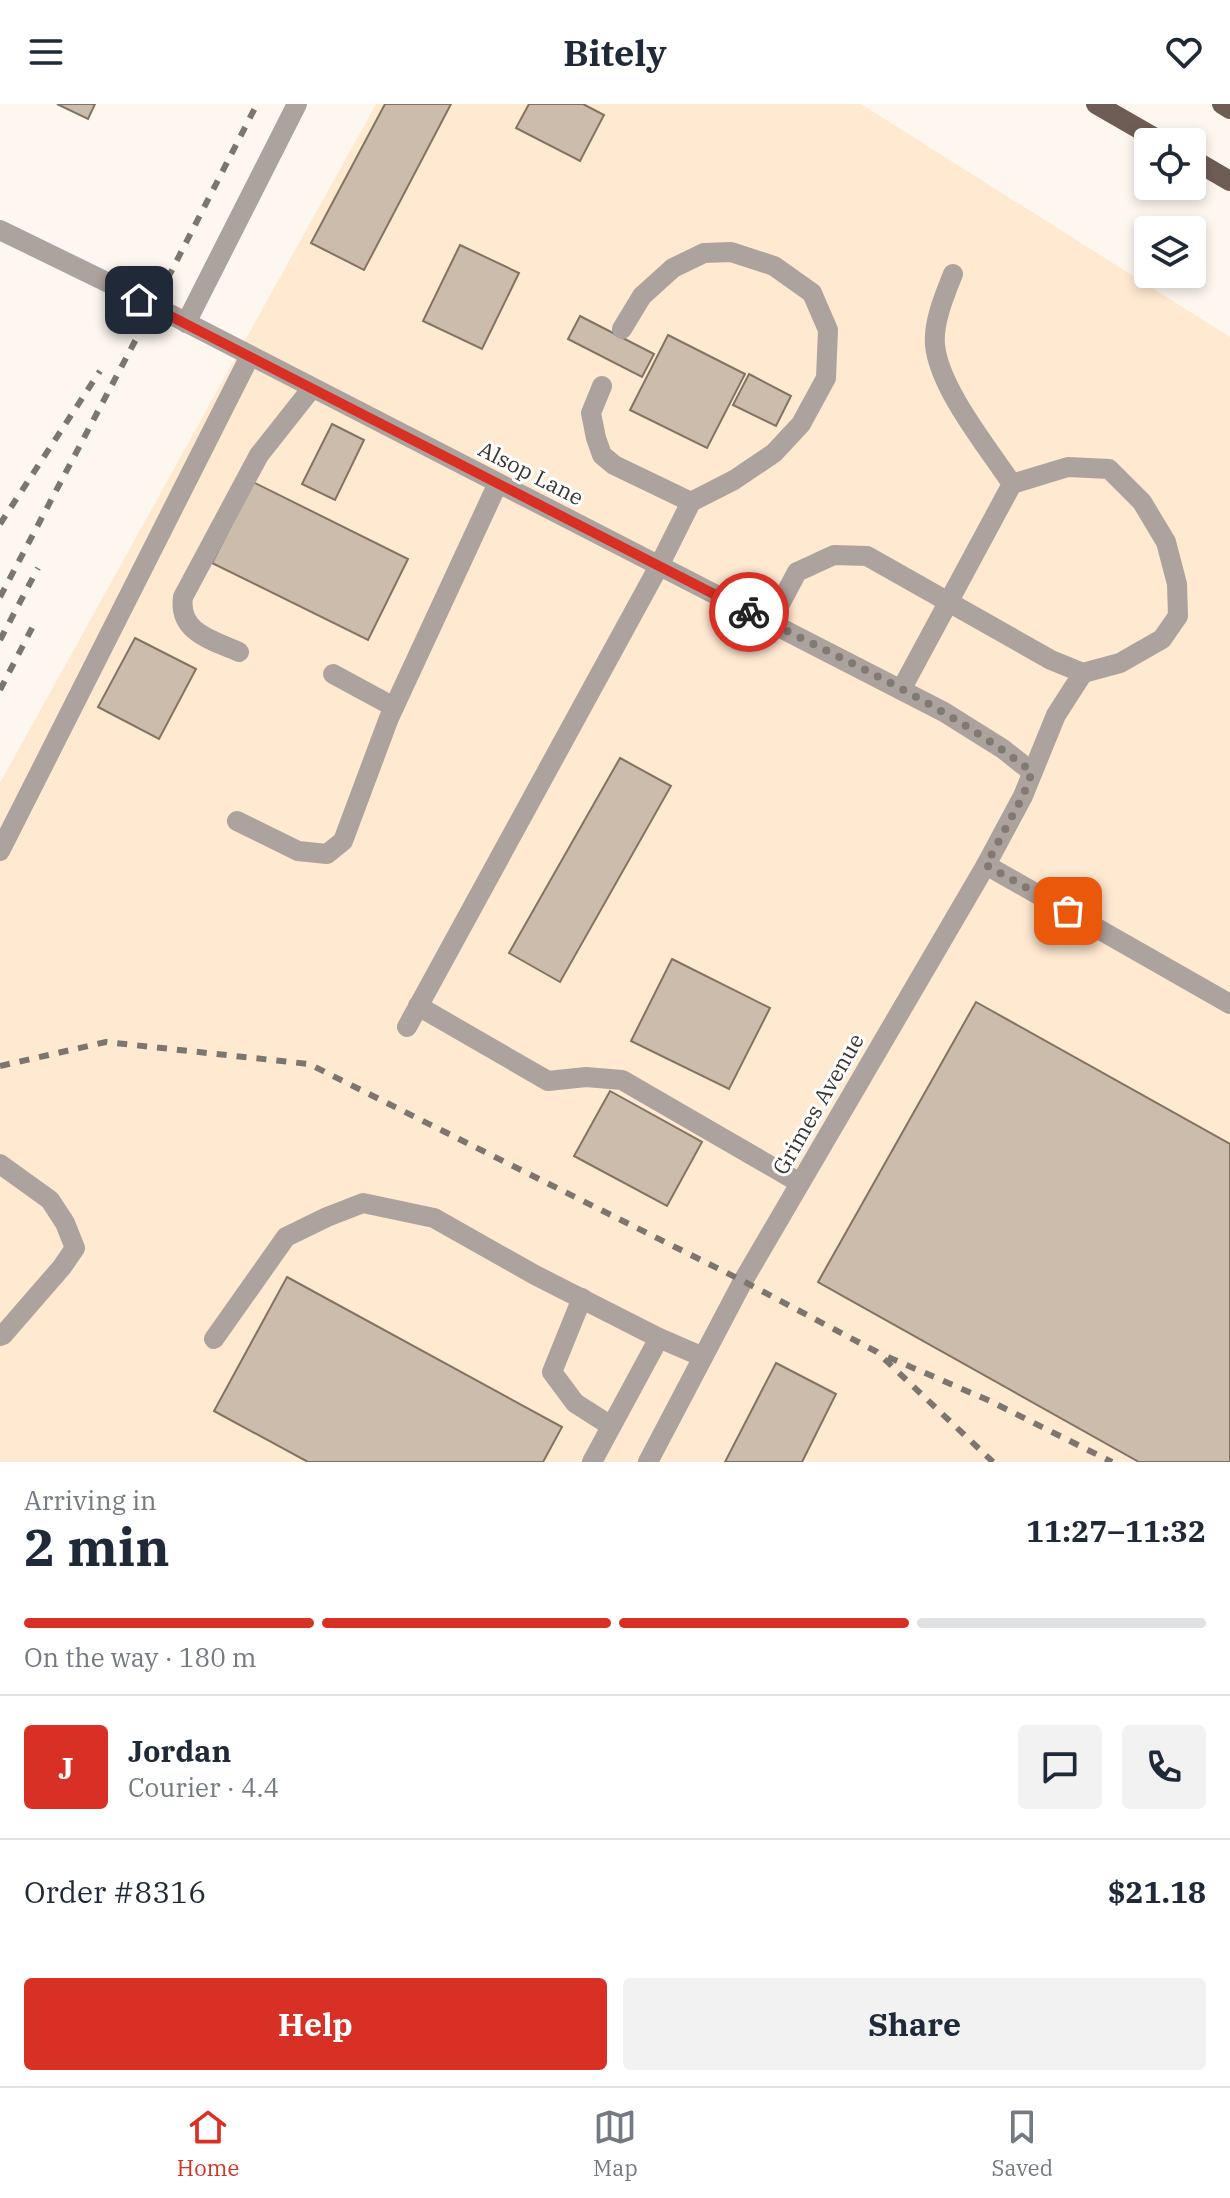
<!DOCTYPE html>
<html lang="en">
<head>
<meta charset="utf-8">
<style>
	body { margin:0; font-family:"IBM Plex Serif",serif; background:#f2f2f3; color:#1f2937; height:100vh; display:flex; flex-direction:column; font-size:30px; white-space:nowrap }
	* { box-sizing:border-box; margin:0 }
	p { font-size:26px; color:#747a83 }
	.icon { flex:none; width:44px; height:44px; fill:none; stroke:currentColor; stroke-width:2; stroke-linecap:round; stroke-linejoin:round }
	.map { position:relative; height:1358px; overflow:hidden }
	.panel { display:flex; flex-direction:column; background:#fff; flex:1 }
	.panel>* { flex:none }
	.fabs { position:absolute; left:1134px; top:24px; display:grid; gap:16px }
	.fabs a { display:grid; place-items:center; width:72px; height:72px; border-radius:8px; background:#fff; box-shadow:0 4px 12px #0003; font-size:40px }
	.pin { position:absolute; display:grid; place-items:center; width:68px; height:68px; color:#fff; margin:-34px; border-radius:16px; box-shadow:0 4px 12px #0006 }
	.courier { position:absolute; display:grid; place-items:center; width:80px; height:80px; margin:-40px; border:6px solid #d93025; border-radius:50%; background:#fff; color:#222; box-shadow:0 2px 10px #0007 }
	.summary em { font-style:normal; font-weight:700 }
	.summary div { display:flex; flex-direction:column-reverse }
	.summary { display:flex; align-items:center; justify-content:space-between; height:136px; padding:0 24px }
	h1 { font-size:52px; font-weight:700; line-height:60px }
	.bar { display:grid; grid-template-columns:repeat(4,1fr); gap:12px 8px; align-content:center; height:96px; padding:0 24px }
	.bar i { height:10px; border-radius:6px; background:#e0e1e3 }
	.bar .current { background:#d93025 }
	.bar p { grid-column:span 4 }
	.line { display:flex; align-items:center; gap:20px; padding:0 24px; border-top:2px solid #e0e1e3 }
	.line div { flex:1 }
	.round { display:grid; place-items:center; flex:none; width:84px; height:84px; border-radius:8px; background:#f2f2f3 }
	.action { display:flex; gap:16px; margin-top:auto; padding:16px 24px }
	.action a { flex:1; height:92px; border-radius:8px; background:#d93025; color:#fff; font-size:32px; font-weight:700; line-height:92px; text-align:center }
	.action a+a { background:#f2f2f3; color:#1f2937 }
	header { display:flex; justify-content:space-between; align-items:center; height:104px; padding:0 24px; background:#fff; font-size:36px; font-weight:700 }
	.menu { display:flex; justify-content:space-around; align-items:center; height:112px; border-top:2px solid #e0e1e3; background:#fff; font-size:22px; color:#747a83 }
	.menu a { display:grid; justify-items:center; gap:4px }
	.menu .current { color:#d93025 }
	.map>svg:first-child { display:block }
	.built { fill:#ffe9d1 }
	.building { fill:#ccbcab; stroke:#827363; stroke-width:2 }
	.lines { fill:none; stroke-linecap:round; stroke-linejoin:round }
	.minor { stroke:#ada39e; stroke-width:20 }
	.major { stroke:#6e5d55; stroke-width:20 }
	.rail { stroke:#7d766f; stroke-width:6; stroke-dasharray:10 10; stroke-linecap:butt }
	.done { stroke:#807a73; stroke-width:8; stroke-dasharray:0 14.4 }
	.route { stroke:#d93025; stroke-width:10 }
	.labels { text-anchor:middle; stroke-width:6; stroke-linejoin:round; paint-order:stroke }
	.street-label { font-size:22px; fill:#3c362f; stroke:#fff }
</style>
</head>
<body>
<header><svg class="icon" aria-label="menu" viewBox="0 0 24 24"><path d="M4 6h16M4 12h16M4 18h16"/></svg>Bitely<svg class="icon" aria-label="heart" viewBox="0 0 24 24"><path d="M12 20l-8-8c-3-5 5-10 8-4 3-6 11-1 8 4z"/></svg></header>
<div class="map">
<svg width="1230" height="1358" viewBox="0 0 1230 1358">
	<rect width="100%" height="100%" fill="#fef7f0"/>
	<path class="built" d="M376,0H861L1230,233V1358H0V679Z"/>
	<g class="building">
		<path d="M57,0H95L88,15Z"/>
		<path d="M385,0H451L364,166L311,139Z"/>
		<path d="M529,0H583L604,11L580,57L516,24Z"/>
		<path d="M460,141L519,169L482,245L423,217Z"/>
		<path d="M580,212L654,250L642,273L568,235Z"/>
		<path d="M668,231L745,270L707,344L630,306Z"/>
		<path d="M749,270L791,292L776,322L733,301Z"/>
		<path d="M332,320L364,336L335,396L302,380Z"/>
		<path d="M253,378L408,455L368,536L212,459Z"/>
		<path d="M135,534L196,565L159,635L98,603Z"/>
		<path d="M620,654L671,682L560,878L509,849Z"/>
		<path d="M672,855L770,904L729,985L631,937Z"/>
		<path d="M976,898L1230,1040V1358H1139L818,1178Z"/>
		<path d="M610,987L702,1038L667,1102L574,1052Z"/>
		<path d="M287,1173L562,1323L543,1358H308L214,1307Z"/>
		<path d="M776,1259L836,1290L802,1358H725Z"/>
	</g>
	<g class="lines">
		<g class="minor">
			<path d="M0,126L123,186L944,608L1003,645L1032,668"/>
			<path d="M186,219L297,0"/>
			<path d="M602,282L591,309L596,334L602,351L614,361L691,398"/>
			<path d="M770,519L797,468L834,451L867,452L1051,556L1083,569L1120,559L1162,535L1178,512L1177,480L1166,438L1142,398L1109,365L1068,363L1012,380"/>
			<path d="M239,548C213,536 178,529 183,493L259,351L312,284"/>
			<path d="M333,570L394,603"/>
			<path d="M901,586L1012,380C988,344 939,284 935,241C933,218 945,190 953,170"/>
			<path d="M237,717L298,747L327,750L343,737L389,614L498,379"/>
			<path d="M0,747L250,252"/>
			<path d="M986,761L1230,900"/>
			<path d="M418,902L548,977L586,973L622,976L800,1079"/>
			<path d="M407,923L659,462L691,398L734,376L774,349L801,320L826,274L828,226L812,189L774,162L731,148L704,149L673,164L642,192L622,225"/>
			<path d="M0,1060L50,1096L65,1119L75,1144L62,1163L3,1231L0,1232"/>
			<path d="M582,1194L552,1268L575,1299L611,1322"/>
			<path d="M214,1235L286,1133L327,1113L363,1099L434,1114L535,1171L659,1234"/>
			<path d="M592,1358L659,1234L703,1253"/>
			<path d="M648,1358L743,1177L986,761L1023,692L1056,611L1083,569"/>
		</g>
		<g class="major">
			<path d="M1096,0L1162,38"/>
			<path d="M1222,0L1230,5"/>
			<path d="M1192,55L1230,77"/>
		</g>
		<g class="rail">
			<path d="M0,420L100,267"/>
			<path d="M0,493L153,203L257,0"/>
			<path d="M0,536L38,464"/>
			<path d="M0,586L33,522"/>
			<path d="M0,962L106,938L309,960L743,1177L877,1248L993,1358"/>
			<path d="M888,1253L990,1297L1112,1358"/>
		</g>
	</g>
	<g class="lines">
		<path class="done" d="M749,508C845,557 947,601 1032,668L1023,692L986,761L1068,807"/>
		<path class="route" d="M139,196L749,508"/>
	</g>
	<g class="labels">
		<g class="street-label">
			<text transform="translate(531 369) rotate(27)" y="8">Alsop Lane</text>
			<text transform="translate(818 1000) rotate(-60)" y="8">Grimes Avenue</text>
		</g>
	</g>
</svg>
<div class="fabs">
<a><svg class="icon" aria-label="locate" viewBox="0 0 24 24"><circle cx="12" cy="12" r="6"/><path d="M12 2v4M12 18v4M2 12h4M18 12h4"/></svg></a>
<a><svg class="icon" aria-label="layers" viewBox="0 0 24 24"><path d="M12 4l9 5-9 5-9-5zM3 14l9 5 9-5"/></svg></a>
</div>
<div class="pin" style="left:1068px;top:807px;background:#ea580c"><svg class="icon" aria-label="bag" viewBox="0 0 24 24"><path d="M5 8h14l-1 12H6zM9 8a3 3 0 0 1 6 0"/></svg></div>
<div class="pin" style="left:139px;top:196px;background:#1f2937"><svg class="icon" aria-label="home" viewBox="0 0 24 24"><path d="M3 11l9-7 9 7M6 9v11h12V9"/></svg></div>
<div class="courier" style="left:749px;top:508px"><svg class="icon" aria-label="bike" viewBox="0 0 24 24"><circle cx="6" cy="16" r="4"/><circle cx="18" cy="16" r="4"/><path d="M6 16l4-8h5l3 8M10 8l3 8H6M13 5h3"/></svg></div>
</div>
<section class="panel">
<div class="summary"><div><h1>2 min</h1><p>Arriving in</p></div><em>11:27–11:32</em></div>
<div class="bar"><i class="current"></i><i class="current"></i><i class="current"></i><i></i><p>On the way · 180 m</p></div>
<div class="line" style="height:144px"><b class="round" style="background:#d93025;color:#fff">J</b><div><b>Jordan</b><p>Courier · 4.4</p></div><a class="round"><svg class="icon" aria-label="chat" viewBox="0 0 24 24"><path d="M4 5h16v11H9l-5 4z"/></svg></a><a class="round"><svg class="icon" aria-label="phone" viewBox="0 0 24 24"><path d="M5 4h4l2 5-3 2q2 4 5 5l2-3 5 2v4C11 20 4 13 5 4z"/></svg></a></div>
<div class="line" style="height:104px"><div>Order #8316</div><b>$21.18</b></div>
<div class="action"><a>Help</a><a>Share</a></div>
</section>
<nav class="menu">
<a class="current"><svg class="icon" aria-label="home" viewBox="0 0 24 24"><path d="M3 11l9-7 9 7M6 9v11h12V9"/></svg>Home</a>
<a><svg class="icon" aria-label="map" viewBox="0 0 24 24"><path d="M3 6l6-2 6 2 6-2v14l-6 2-6-2-6 2zM9 4v14M15 6v14"/></svg>Map</a>
<a><svg class="icon" aria-label="saved" viewBox="0 0 24 24"><path d="M7 4h10v16l-5-4-5 4z"/></svg>Saved</a>
</nav>
</body>
</html>
